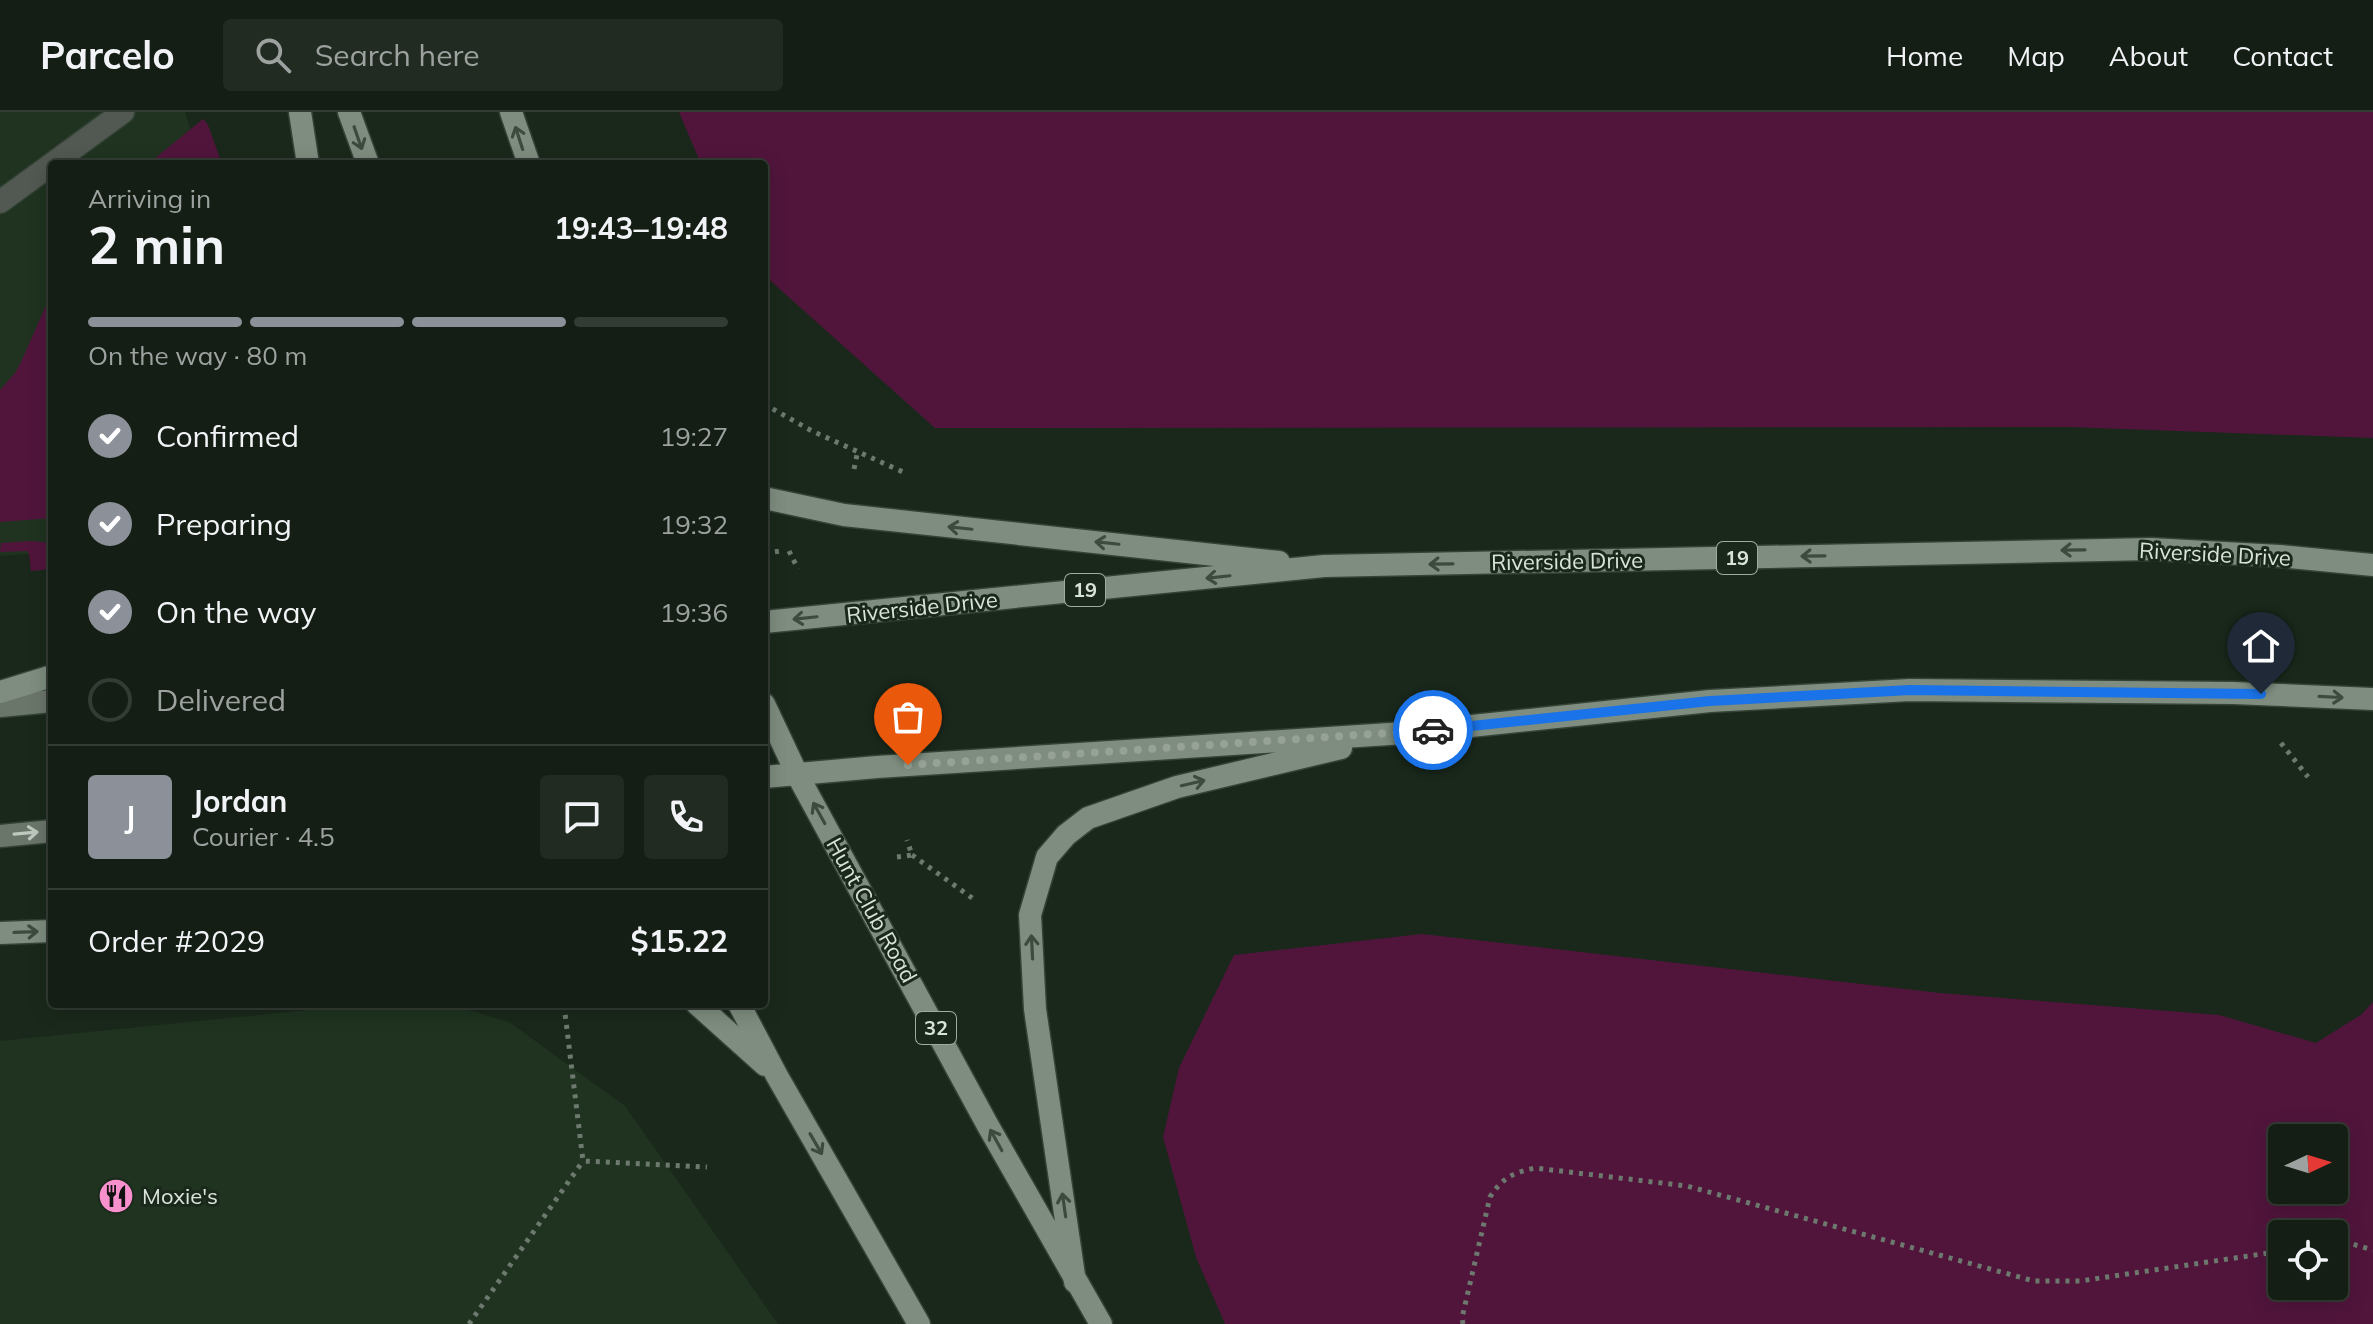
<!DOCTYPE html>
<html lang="en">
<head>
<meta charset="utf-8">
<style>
	body { margin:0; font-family:Mulish,sans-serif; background:#212b22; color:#f1f3f6; height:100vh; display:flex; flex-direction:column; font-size:30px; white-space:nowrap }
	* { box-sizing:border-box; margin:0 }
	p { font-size:26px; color:#9da2a0 }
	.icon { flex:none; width:44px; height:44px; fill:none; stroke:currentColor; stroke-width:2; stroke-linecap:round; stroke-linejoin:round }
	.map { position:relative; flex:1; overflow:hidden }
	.side { position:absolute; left:48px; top:48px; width:720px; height:848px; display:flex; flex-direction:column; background:#141e14; border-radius:8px; box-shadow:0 4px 20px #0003,0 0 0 2px #333c34 }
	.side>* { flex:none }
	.needle { width:52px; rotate:86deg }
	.buttons { position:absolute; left:2268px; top:1012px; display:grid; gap:16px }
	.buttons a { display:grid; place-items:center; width:80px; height:80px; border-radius:8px; background:#141e14; box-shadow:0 4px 20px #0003,0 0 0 2px #333c34; font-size:40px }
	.pin { position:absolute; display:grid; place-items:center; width:68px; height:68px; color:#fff; margin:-82px -34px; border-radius:50% 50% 50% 0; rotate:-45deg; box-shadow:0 0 8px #0007 }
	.pin .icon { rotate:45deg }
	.courier { position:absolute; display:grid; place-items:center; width:80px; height:80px; margin:-40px; border:6px solid #1a73e8; border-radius:50%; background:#fff; color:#222; box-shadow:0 2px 10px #0007 }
	.overview em { font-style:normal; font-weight:700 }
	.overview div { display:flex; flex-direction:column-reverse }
	.overview { display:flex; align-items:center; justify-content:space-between; height:136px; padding:0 40px }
	h1 { font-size:52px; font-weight:700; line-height:60px }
	.bar { display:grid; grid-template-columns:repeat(4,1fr); gap:12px 8px; align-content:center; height:96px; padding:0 40px }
	.bar i { height:10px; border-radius:6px; background:#333c34 }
	.bar .current { background:#8c9099 }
	.bar p { grid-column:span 4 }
	.line { display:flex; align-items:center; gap:20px; padding:0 40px; border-top:2px solid #333c34 }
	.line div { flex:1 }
	.round { display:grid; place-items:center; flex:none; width:84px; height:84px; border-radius:8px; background:#212b22 }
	ol { padding:0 40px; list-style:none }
	li { display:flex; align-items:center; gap:24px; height:88px }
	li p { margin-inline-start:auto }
	li .icon { padding:8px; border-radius:50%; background:#8c9099; color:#fff; stroke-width:4 }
	li:last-child { color:#9da2a0 }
	li i { width:44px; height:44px; border:4px solid #333c34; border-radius:50% }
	header { display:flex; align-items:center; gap:48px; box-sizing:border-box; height:112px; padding:0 40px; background:#141e14; border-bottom:2px solid #333c34 }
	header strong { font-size:38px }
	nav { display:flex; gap:44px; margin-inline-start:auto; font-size:28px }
	.search { width:560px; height:72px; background:#212b22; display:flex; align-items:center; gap:20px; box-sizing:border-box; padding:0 28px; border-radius:8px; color:#9da2a0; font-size:30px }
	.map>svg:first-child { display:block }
	.built { fill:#1f3320 }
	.green { fill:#51153c; fill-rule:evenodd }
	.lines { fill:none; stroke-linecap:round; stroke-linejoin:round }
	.service-casing { stroke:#354236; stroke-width:25 }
	.secondary-casing { stroke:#354236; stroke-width:25 }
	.primary-casing { stroke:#354236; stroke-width:25 }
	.path { stroke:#6d796e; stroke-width:5; stroke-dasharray:4 6; stroke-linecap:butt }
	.service { stroke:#515952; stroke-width:22 }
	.secondary { stroke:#6b766b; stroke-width:22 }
	.primary { stroke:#7e8d7f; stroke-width:22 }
	.oneway { stroke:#3d4b3e }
	.oneway2 { stroke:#bec8be }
	.done { stroke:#96a296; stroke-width:8; stroke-dasharray:0 14.4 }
	.route { stroke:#1a73e8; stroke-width:10 }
	.labels { text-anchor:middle; stroke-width:6; stroke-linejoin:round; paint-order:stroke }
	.shield { fill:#1a281b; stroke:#a0aba0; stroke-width:2 }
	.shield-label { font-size:20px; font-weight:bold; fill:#d9e3d9 }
	.street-label { font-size:22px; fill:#d9e3d9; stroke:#1a281b }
	.poi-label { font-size:22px; fill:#d9e3d9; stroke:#1a281b; text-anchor:start }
</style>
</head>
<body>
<header>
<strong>Parcelo</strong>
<div class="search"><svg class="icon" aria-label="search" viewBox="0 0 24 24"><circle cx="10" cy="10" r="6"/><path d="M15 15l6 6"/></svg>Search here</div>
<nav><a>Home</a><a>Map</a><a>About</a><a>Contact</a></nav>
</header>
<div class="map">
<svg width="2373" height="1212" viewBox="0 0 2373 1212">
	<rect width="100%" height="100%" fill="#1a281b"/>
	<g class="built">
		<path d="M0,0H185L201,52H52V440L0,444Z"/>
		<path d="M367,892H448L509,910L625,994L778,1212H0V929Z"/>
	</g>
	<g class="green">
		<path d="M679,0H2373V326L2069,315L935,316L764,163V52H701Z"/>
		<path d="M203,7L208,13L222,52H148Z"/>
		<path d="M52,180V406L0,410V278L15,261L21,250Z"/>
		<path d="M30,429L52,431V457L31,459L29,442L27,439L0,440L1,431Z"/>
		<path d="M1422,822L1940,881L2219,903L2316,931L2362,902L2373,890V1212H1225L1196,1145L1163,1025L1179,956L1234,843ZM2282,1026H2334V1078H2282ZM2282,1122H2334V1174H2282Z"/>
	</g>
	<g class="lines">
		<defs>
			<path id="service" d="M0,90L123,0"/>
			<g id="secondary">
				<path d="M0,594L52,589"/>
				<path d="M0,724L52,719"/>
			</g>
			<g id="primary">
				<path d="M300,0L308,52"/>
				<path d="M349,0L368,52"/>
				<path d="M511,0L529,52"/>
				<path d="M764,386L844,403L1279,450"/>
				<path d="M764,510L1324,454L2151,437L2280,444L2373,453"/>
				<path d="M0,580L52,564"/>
				<path d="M764,592L797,662L987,1012L1101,1212"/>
				<path d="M764,665L877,655L1405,621L1710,589L1910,578L2233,581L2373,587"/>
				<path d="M0,821L52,819"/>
				<path d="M697,892L765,953"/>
				<path d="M739,892L777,964L919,1212"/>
				<path d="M1075,1170L1035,897L1030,803L1047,745L1066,723L1088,706L1177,675L1341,636"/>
			</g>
		</defs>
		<use href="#service" class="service-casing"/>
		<use href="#secondary" class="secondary-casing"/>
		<use href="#primary" class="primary-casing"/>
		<g class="path">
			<path d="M764,292L812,319L903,360"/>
			<path d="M854,357L858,338"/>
			<path d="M789,439L798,457"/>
			<path d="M765,441L780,439"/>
			<path d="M2281,631L2308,665"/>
			<path d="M912,743L975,788"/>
			<path d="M897,745L912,743L907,728"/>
			<path d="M564,893L583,1049L707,1055"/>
			<path d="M2334,1131L2345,1130L2373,1138"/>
			<path d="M469,1212L583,1049"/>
			<path d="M1463,1212L1462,1206L1490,1085C1503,1065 1513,1061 1535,1056L1687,1074L2034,1169H2080L2282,1139"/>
		</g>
		<use href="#service" class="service"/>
		<use href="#secondary" class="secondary"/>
		<use href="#primary" class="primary"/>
	</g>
	<defs><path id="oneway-shaft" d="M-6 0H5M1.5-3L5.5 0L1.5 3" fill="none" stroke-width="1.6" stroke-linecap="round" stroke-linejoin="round" transform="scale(2)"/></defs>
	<g class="oneway">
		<use href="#oneway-shaft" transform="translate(358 26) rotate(71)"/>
		<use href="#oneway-shaft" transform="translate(519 26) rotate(-108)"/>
		<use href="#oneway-shaft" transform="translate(960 416) rotate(-174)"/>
		<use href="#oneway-shaft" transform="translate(1107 431) rotate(-174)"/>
		<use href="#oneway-shaft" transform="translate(2073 438) rotate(179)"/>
		<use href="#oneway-shaft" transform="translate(1813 444) rotate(179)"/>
		<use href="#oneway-shaft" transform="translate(1441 452) rotate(179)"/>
		<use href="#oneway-shaft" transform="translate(1218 465) rotate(174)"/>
		<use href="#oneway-shaft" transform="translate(805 506) rotate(174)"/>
		<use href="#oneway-shaft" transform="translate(2331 585) rotate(3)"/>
		<use href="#oneway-shaft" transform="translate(1193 671) rotate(-13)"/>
		<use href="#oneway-shaft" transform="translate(819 701) rotate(-119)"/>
		<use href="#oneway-shaft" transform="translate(26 820) rotate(-2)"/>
		<use href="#oneway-shaft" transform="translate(1032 835) rotate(-93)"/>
		<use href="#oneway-shaft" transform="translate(996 1028) rotate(-119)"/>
		<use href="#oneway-shaft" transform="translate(816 1032) rotate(60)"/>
		<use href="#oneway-shaft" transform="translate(1064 1093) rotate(-98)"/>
	</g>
	<use class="oneway2" href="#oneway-shaft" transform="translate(26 721) rotate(-5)"/>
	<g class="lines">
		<path class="done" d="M908,653L1433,618"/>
		<path class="route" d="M1433,618L1710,589L1910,578L2261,582"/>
	</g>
	<defs>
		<symbol id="restaurant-disc" viewBox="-11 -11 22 22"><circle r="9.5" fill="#f790cd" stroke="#1a281b"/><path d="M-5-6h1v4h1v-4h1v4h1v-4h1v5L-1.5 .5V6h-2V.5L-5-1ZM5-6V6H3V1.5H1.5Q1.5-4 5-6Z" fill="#111"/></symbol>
	</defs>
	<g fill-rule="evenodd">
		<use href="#restaurant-disc" x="96" y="1064" width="40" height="40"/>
	</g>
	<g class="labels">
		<g class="shield">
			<rect x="1717" y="430" width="40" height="32" rx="6"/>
			<rect x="1065" y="462" width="40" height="32" rx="6"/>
			<rect x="916" y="900" width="40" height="32" rx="6"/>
		</g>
		<g class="shield-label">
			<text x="1737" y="453">19</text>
			<text x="1085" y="485">19</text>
			<text x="936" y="923">32</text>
		</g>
		<g class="street-label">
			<text transform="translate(2215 442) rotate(3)" y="8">Riverside Drive</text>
			<text transform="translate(1567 449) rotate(-1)" y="8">Riverside Drive</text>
			<text transform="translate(922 495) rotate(-6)" y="8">Riverside Drive</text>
			<text transform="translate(872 798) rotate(61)" y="8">Hunt Club Road</text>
		</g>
		<g class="poi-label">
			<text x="142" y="1092">Moxie's</text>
		</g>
	</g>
</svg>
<div class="buttons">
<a><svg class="needle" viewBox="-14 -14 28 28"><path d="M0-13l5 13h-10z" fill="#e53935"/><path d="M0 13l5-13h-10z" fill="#9da2a0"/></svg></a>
<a><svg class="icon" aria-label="locate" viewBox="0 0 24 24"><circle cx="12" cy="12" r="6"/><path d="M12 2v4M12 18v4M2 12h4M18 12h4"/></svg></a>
</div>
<div class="pin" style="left:908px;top:653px;background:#ea580c"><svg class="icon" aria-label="bag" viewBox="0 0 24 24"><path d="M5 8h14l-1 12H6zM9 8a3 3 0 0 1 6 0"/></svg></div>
<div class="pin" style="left:2261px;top:582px;background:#1f2937"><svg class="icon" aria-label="home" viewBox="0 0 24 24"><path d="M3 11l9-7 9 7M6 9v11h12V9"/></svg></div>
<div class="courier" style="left:1433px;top:618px"><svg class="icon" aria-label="car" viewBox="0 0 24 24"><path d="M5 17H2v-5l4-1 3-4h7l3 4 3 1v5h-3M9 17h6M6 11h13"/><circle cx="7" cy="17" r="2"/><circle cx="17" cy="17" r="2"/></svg></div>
<section class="side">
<div class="overview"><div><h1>2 min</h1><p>Arriving in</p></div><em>19:43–19:48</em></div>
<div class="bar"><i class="current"></i><i class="current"></i><i class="current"></i><i></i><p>On the way · 80 m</p></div>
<ol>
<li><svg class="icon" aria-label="check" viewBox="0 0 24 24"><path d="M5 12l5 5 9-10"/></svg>Confirmed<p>19:27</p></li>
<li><svg class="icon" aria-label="check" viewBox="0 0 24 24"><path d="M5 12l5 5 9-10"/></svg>Preparing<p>19:32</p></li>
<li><svg class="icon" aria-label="check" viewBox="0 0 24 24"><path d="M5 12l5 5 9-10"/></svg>On the way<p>19:36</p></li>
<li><i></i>Delivered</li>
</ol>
<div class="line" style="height:144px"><b class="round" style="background:#8c9099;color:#fff">J</b><div><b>Jordan</b><p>Courier · 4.5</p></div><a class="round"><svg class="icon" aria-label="chat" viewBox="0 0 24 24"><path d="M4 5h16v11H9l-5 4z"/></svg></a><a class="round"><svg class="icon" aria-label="phone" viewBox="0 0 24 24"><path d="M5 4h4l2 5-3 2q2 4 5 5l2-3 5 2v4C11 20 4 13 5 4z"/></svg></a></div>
<div class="line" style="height:104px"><div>Order #2029</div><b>$15.22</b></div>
</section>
</div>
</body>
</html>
